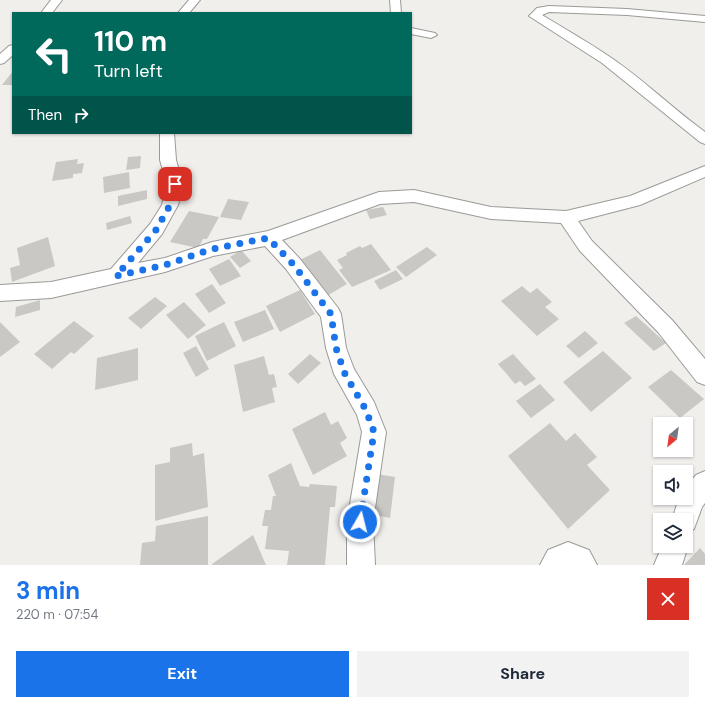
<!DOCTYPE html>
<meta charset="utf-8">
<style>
:root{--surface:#fff;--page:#f2f2f3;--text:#1f2937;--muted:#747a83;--accent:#1a73e8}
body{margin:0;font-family:"DM Sans",sans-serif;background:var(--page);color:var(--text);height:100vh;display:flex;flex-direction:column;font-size:15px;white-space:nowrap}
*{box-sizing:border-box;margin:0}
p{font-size:13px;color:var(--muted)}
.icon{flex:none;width:22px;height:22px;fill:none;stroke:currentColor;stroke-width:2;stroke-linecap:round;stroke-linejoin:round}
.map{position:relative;height:565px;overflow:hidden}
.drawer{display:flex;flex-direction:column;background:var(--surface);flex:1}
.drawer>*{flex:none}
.banner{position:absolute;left:12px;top:12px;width:400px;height:122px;border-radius:0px;box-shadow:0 1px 3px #0004;background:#00695c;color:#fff;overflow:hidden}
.needle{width:26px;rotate:209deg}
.fabs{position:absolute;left:653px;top:417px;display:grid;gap:8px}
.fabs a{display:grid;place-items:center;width:40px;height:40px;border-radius:0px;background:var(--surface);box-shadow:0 1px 3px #0004;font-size:20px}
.pin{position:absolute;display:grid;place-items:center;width:34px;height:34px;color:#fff;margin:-17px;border-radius:8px;box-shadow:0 2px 6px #0006}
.me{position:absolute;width:44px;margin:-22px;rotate:8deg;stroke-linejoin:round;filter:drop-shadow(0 0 3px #0008)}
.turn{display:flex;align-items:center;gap:14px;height:84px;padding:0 16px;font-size:18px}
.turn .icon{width:52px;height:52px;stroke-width:2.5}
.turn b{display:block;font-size:28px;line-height:34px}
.then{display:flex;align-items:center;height:38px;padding:0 16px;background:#0003;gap:8px;font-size:15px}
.round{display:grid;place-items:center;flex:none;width:42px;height:42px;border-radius:0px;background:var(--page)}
.overview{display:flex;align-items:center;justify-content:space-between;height:68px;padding:0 16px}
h1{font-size:24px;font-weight:700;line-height:30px;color:var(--accent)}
.action{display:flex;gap:8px;margin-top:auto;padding:8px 16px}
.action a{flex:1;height:46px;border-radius:0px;background:var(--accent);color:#fff;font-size:16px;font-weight:700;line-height:46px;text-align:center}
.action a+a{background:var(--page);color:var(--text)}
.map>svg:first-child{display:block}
.building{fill:#c9c8c5}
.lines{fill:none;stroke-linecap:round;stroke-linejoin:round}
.street-casing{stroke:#9a9a97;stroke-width:2}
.street{fill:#fff;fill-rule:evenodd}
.route{stroke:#1a73e8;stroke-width:7;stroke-dasharray:0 12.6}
</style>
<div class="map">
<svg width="705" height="565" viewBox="0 0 705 565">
<rect width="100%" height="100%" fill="#f0efec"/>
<path class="building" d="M 13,71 L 13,85 L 2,85 Z
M 141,156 L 140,168 L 126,170 L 128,157 Z
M 78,159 L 77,164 L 84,163 L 82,173 L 73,174 L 73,178 L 52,181 L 56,162 Z
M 129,172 L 130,188 L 104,193 L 103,177 Z
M 147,190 L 147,199 L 118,206 L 118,196 Z
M 228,199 L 249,202 L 241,220 L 220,217 Z
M 383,207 L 387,215 L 370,219 L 366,210 Z
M 189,211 L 219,217 L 207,239 L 203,239 L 198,248 L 170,242 Z
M 130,216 L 132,223 L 107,230 L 106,223 Z
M 48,237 L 55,266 L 12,282 L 10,268 L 20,265 L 17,248 Z
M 371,244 L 391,270 L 352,287 L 339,270 L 343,268 L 337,260 L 347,255 L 346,253 L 360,246 L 362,248 Z
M 427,247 L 437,255 L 406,277 L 396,267 Z
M 241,250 L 251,261 L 240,268 L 230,257 Z
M 320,250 L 347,284 L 325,297 L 298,261 Z
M 229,259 L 241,276 L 220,286 L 209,269 Z
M 396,270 L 403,279 L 380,290 L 374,281 Z
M 212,284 L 226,303 L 209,313 L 195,294 Z
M 522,286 L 530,293 L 537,288 L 552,302 L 545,307 L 559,319 L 537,336 L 501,301 Z
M 300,290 L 315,314 L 280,332 L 266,306 Z
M 155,297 L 167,306 L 141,329 L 128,318 Z
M 40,300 L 40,310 L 15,317 L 16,307 Z
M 184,302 L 206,325 L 188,339 L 166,315 Z
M 265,310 L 274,329 L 243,342 L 234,322 Z
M 636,316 L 666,343 L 654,351 L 624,323 Z
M 74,321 L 94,336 L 74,354 L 71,352 L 52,369 L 34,354 Z
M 0,322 L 20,342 L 0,357 Z
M 224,322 L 236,346 L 207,361 L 195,336 Z
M 585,331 L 598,343 L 579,358 L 566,346 Z
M 196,346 L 209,369 L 196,377 L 183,353 Z
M 138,348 L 138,380 L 95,390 L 97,358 Z
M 603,351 L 632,378 L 591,412 L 563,382 Z
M 310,354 L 321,363 L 298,384 L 288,374 Z
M 513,354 L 536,379 L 525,386 L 520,381 L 515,384 L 498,364 Z
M 264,356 L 269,375 L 274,374 L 277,387 L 272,388 L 275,402 L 243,412 L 234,365 Z
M 671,370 L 704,399 L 680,418 L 648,387 Z
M 540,384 L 555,400 L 531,418 L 516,401 Z
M 325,412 L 331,425 L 338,421 L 347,438 L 340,443 L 347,456 L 313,475 L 292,429 Z
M 550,423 L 566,441 L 575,433 L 597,457 L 587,465 L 610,490 L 568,529 L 508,456 Z
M 192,443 L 193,456 L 204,453 L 208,507 L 155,521 L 155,465 L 170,462 L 170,448 Z
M 291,463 L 300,486 L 309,487 L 310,484 L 337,486 L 335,507 L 330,507 L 325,565 L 287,565 L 289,551 L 265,549 L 268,526 L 262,526 L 265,510 L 271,510 L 273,496 L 276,496 L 268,475 Z
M 371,473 L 395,477 L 390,518 L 365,513 Z
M 208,516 L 208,565 L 140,565 L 142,543 L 155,541 L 156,526 Z
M 253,535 L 266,565 L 212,565 L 212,564 Z
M 700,548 L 705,554 L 705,565 L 684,565 Z"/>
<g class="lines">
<defs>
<path id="street" d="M 51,0 L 62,0 L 52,13 L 41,13 Z
M 189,0 L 200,0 L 189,13 L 178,13 Z
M 390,0 L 400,0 L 401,13 L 391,13 Z
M 549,6 L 627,9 L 705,16 L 705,22 L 627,15 L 549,12 L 542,15 C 565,29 588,42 610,57 C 644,80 672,108 705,132 L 705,144 L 700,142 L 602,63 L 529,16 L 537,8 Z
M 411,28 L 435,33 L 437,35 L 431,38 L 411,34 Z
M 13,45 L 13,55 L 4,63 L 0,64 L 0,54 L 9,46 Z
M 160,133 L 174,133 L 176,160 L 183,184 L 178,205 L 162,234 L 138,263 L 165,258 L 212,242 L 268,231 L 379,192 L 414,190 L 491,207 L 566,211 L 630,196 L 705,166 L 705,177 L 640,205 L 578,221 L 592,241 L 672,320 L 705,359 L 705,385 L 697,382 L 658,332 L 580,251 L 561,223 L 491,219 L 414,202 L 380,204 L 282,240 L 300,259 L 338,308 L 341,314 L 346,348 L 354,369 L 374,402 L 386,432 L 373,522 L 375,565 L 347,565 L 347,522 L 362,432 L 357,415 L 334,374 L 326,348 L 321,317 L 286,269 L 265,246 L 213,256 L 165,272 L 51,298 L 0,301 L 0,285 L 51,282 L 111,269 L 150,224 L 162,205 L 167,184 L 160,160 Z
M 705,471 L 705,503 L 702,507 L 694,529 L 686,533 L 686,520 L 672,520 L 679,498 L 686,498 L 686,487 L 696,475 Z
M 686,540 L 688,546 L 682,565 L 654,565 L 662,546 L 686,546 Z
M 568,542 L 589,550 L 597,565 L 540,565 L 548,550 Z"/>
</defs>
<use href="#street" class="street-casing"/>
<use href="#street" class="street"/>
</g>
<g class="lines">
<path class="route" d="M 175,184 L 170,205 L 156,230 L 116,276 L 165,265 L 212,249 L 268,238 L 293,264 L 331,314 L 336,348 L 345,374 L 366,410 L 374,432 L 360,522"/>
</g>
</svg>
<div class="fabs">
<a><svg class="needle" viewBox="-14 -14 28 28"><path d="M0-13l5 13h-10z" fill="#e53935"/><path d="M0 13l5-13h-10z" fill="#747a83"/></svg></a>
<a><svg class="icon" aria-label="sound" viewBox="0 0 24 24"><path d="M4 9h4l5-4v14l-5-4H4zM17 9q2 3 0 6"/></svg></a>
<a><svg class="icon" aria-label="layers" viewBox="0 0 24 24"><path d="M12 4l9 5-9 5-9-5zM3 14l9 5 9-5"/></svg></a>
</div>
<div class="pin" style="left:175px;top:184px;background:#d93025"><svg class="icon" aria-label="arrive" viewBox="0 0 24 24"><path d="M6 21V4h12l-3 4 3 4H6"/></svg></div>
<svg class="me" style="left:360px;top:522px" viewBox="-20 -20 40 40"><circle r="17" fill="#1a73e8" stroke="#fff" stroke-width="3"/><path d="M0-11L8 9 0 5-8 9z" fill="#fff"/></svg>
<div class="banner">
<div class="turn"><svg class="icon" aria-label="left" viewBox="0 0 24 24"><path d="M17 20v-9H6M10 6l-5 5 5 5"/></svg><div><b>110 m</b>Turn left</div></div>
<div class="then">Then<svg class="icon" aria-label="right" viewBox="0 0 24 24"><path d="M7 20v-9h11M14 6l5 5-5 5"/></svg></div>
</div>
</div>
<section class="drawer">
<div class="overview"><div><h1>3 min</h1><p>220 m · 07:54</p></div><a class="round" style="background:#d93025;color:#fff"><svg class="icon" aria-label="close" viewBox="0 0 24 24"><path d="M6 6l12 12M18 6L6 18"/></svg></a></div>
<div class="action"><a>Exit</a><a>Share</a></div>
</section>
